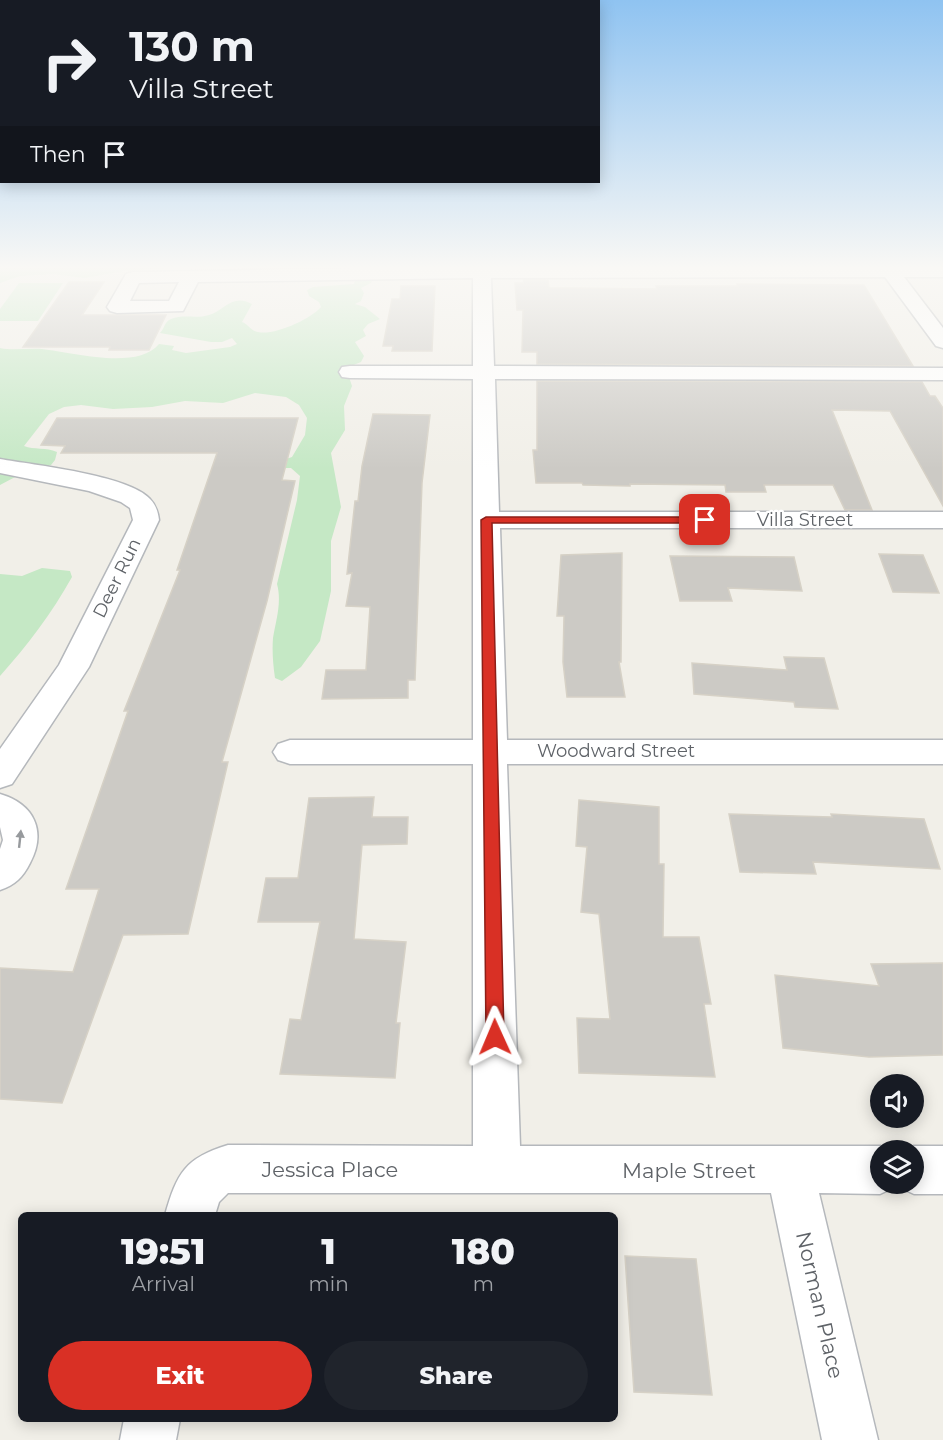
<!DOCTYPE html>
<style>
:root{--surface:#171b24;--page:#20242c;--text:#f1f3f6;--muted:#9ea1a6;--accent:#d93025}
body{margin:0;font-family:Montserrat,sans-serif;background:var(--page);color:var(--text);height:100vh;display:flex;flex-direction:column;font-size:22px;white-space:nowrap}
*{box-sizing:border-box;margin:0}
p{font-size:20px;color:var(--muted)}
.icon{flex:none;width:33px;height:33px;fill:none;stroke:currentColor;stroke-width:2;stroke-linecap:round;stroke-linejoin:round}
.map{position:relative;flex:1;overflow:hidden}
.sheet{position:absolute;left:18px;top:1212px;width:600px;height:210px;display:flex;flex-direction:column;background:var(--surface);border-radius:9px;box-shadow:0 3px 15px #0003}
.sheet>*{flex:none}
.top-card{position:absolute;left:0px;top:0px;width:600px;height:183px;box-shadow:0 3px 15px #0003;background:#171b24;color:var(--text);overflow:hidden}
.controls{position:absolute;left:870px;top:1074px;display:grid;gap:12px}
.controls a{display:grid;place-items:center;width:54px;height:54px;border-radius:50%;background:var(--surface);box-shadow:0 3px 15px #0003;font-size:30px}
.pin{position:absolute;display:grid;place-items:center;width:51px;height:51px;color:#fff;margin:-26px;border-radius:12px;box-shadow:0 3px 9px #0006}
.me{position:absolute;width:66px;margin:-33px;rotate:359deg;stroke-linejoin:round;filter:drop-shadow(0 0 4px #0008)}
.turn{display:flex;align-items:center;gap:21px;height:126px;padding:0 30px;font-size:27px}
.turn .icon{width:78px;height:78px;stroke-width:2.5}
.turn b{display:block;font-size:42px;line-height:51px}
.then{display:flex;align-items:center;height:57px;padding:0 30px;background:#0003;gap:12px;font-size:22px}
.eta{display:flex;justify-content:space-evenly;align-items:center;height:102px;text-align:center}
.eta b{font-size:36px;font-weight:800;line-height:42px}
.action{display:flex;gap:12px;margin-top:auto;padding:12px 30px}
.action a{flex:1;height:69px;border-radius:36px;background:var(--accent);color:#fff;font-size:24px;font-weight:800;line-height:69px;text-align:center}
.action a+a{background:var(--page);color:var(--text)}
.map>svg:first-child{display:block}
.green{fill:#c5e8c5}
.building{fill:#cccac5;stroke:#d6d1c6;stroke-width:1.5}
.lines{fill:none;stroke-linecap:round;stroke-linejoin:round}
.minor-casing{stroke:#b5b8bc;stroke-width:3}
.minor{fill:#fff;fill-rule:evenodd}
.oneway{fill:#979a9d}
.route{fill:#d93025;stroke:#8d1f18;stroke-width:1.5}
.labels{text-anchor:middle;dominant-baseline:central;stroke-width:4.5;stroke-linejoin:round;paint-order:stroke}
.street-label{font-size:18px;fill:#5f6368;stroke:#fff}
.near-street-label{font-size:21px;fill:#5f6368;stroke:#fff}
</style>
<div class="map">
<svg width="943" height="1440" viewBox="0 0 943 1440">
<rect width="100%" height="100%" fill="#f1efe8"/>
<path class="green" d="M 0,268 L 167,268 L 124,271 L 84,278 L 53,274 L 20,276 L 0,283 Z
M 374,277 L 371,283 L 361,288 L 364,293 L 361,301 L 355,304 L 365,307 L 380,319 L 368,324 L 363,330 L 366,336 L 355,342 L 364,356 L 361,362 L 346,368 L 352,386 L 344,406 L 345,430 L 331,453 L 341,507 L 331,541 L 331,591 L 320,641 L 301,667 L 282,681 L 275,678 C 273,664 272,651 273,638 C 276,620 282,602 277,584 L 297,500 L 300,476 L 291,468 L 282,468 L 283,460 L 292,457 L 305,435 L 307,418 L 299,405 L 286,397 L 255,393 L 223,403 L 185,401 L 152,407 L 113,409 L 81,405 L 64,407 L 49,414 L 24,446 C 34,450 46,447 57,452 L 55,460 L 51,465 L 17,476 L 0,485 L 0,348 C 13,351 28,348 42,349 C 71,352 137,371 159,344 L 174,346 L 172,350 L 186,353 L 230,347 L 237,344 L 232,338 L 222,342 L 211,342 L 160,333 C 165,328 164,322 171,319 C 183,314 197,319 209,315 C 224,311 232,293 252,304 L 242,322 C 248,324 251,331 258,332 C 274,336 311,319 321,307 L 319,302 L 309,296 L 307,290 L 313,287 L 354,284 L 355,280 Z
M 19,283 L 63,283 L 38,321 L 0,321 L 0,309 Z
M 42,568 L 70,571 L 72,577 C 52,613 27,646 0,676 L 0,574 L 22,576 Z"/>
<path class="building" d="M 524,280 L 548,280 L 549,288 L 573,288 L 657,289 L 656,286 L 738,286 L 737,284 L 864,285 L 913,366 L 537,364 L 537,352 L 522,352 L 523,310 L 517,310 L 515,283 L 523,283 Z
M 69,282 L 104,282 L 82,315 L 166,315 L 149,350 L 109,350 L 110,347 L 23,347 Z
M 401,286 L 435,286 L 432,351 L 392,351 L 393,346 L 383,346 L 392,299 L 400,299 Z
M 537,381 L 922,382 L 930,396 L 935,396 L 943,408 L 943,506 L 890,411 L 832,410 L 872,510 L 845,510 L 833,485 L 764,485 L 766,492 L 726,492 L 725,485 L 630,484 L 630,486 L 583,485 L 582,483 L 536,483 L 533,450 L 537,450 Z
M 373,414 L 430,415 L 422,483 L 415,680 L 408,680 L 408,698 L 322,699 L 326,670 L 366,670 L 370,607 L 346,606 L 352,573 L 347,574 L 355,501 L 358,501 L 362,466 Z
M 57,418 L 298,418 L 282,480 L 295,481 L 267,601 L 222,762 L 228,762 L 188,934 L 123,935 L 62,1103 L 0,1099 L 0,968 L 73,972 L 99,889 L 66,889 L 128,711 L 124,711 L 180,570 L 177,570 L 217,453 L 61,453 L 65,446 L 41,445 Z
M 622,553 L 621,662 L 619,662 L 625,697 L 567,697 L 563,662 L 564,616 L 557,616 L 561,555 Z
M 879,554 L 923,555 L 939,593 L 893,592 Z
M 670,556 L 794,557 L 802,591 L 728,588 L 732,601 L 680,601 Z
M 784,657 L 824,658 L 838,709 L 795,707 L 794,702 L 694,694 L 692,663 L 787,670 Z
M 374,797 L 372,817 L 408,817 L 407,844 L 362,845 L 354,939 L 406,942 L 396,1023 L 400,1023 L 395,1078 L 280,1074 L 290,1019 L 301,1020 L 320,922 L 258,922 L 266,878 L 298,878 L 309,798 Z
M 579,800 L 659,807 L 659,864 L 664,864 L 663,937 L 699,937 L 711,1004 L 704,1004 L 715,1077 L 579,1073 L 577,1018 L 610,1019 L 599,914 L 581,912 L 587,847 L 576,846 Z
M 729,814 L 832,817 L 831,814 L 924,819 L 940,869 L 813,862 L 816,874 L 740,872 Z
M 943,963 L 943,1055 L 869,1057 L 783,1048 L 775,975 L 879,986 L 871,964 Z
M 625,1256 L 696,1259 L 712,1395 L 634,1392 Z"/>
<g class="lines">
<defs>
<path id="minor" d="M 367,268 L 943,268 L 943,277 L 904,277 L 943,328 L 943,348 L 936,346 L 885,277 L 491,278 L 494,366 L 943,368 L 943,380 L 495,379 L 499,512 L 943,512 L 943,528 L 500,528 L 507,740 L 943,740 L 943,764 L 507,764 L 520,1146 L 880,1146 L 890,1150 L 880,1150 L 880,1184 L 914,1184 L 914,1150 L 904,1150 L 914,1146 L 943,1146 L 943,1194 L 914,1194 L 897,1186 L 880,1194 L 819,1193 L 878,1440 L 822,1440 L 771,1193 L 228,1193 L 219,1202 L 215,1215 L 165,1215 C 177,1173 185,1158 228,1145 L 473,1146 L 473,764 L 290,764 L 278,760 L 273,752 L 278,744 L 290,740 L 473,740 L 473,379 L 350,378 L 342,377 L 339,372 L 342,367 L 350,366 L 473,366 L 473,278 L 198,282 L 183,311 L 117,313 L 110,311 L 107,307 L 126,274 L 133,272 ZM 179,282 L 169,301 L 130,301 L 139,283 Z
M 0,459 C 33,465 129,475 150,499 C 156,505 158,512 159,520 L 89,667 L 12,784 L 0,788 L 0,749 L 59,665 L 133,520 L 130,508 L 121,502 L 89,491 L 0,473 Z
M 0,794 C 34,804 47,831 30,863 C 23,877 15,885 0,890 L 0,849 L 3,840 L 0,827 Z
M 124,1419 L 180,1419 L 176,1440 L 120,1440 Z"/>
</defs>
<use href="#minor" class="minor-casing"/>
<use href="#minor" class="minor"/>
</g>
<defs><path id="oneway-solid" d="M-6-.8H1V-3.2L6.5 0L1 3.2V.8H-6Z" transform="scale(1.5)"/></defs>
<use class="oneway" href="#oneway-solid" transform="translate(20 839) rotate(-84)"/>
<linearGradient id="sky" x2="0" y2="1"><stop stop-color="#8fc3f1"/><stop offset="0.57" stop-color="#f9f8f5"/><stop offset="1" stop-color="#f9f8f5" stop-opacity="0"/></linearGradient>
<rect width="943" height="469" fill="url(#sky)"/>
<path class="route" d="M 486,517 L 705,517 L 710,520 L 705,523 L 492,523 L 504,1037 L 501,1042 L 495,1045 L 489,1042 L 486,1037 L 481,520 Z"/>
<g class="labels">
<g class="street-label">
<text x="805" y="520">Villa Street</text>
<text transform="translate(117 578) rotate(-64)">Deer Run</text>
<text x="616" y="751">Woodward Street</text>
</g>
<g class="near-street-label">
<text x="330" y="1169">Jessica Place</text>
<text x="689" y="1170">Maple Street</text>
<text transform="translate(820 1305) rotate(77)">Norman Place</text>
</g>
</g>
</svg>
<div class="controls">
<a><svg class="icon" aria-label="sound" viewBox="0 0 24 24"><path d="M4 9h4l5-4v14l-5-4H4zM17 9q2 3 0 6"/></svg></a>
<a><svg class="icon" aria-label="layers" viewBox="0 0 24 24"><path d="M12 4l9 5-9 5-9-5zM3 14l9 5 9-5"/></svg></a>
</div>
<div class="pin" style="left:705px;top:520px;background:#d93025"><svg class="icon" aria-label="arrive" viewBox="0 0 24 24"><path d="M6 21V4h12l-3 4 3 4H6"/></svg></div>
<svg class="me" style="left:495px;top:1037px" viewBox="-20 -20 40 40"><path d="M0-17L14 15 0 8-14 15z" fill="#d93025" stroke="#fff" stroke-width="4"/></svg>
<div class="top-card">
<div class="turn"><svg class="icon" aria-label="right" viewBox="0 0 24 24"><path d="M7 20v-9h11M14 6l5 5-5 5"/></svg><div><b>130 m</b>Villa Street</div></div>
<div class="then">Then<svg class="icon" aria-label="arrive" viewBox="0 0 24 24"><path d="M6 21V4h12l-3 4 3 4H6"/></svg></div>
</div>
<section class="sheet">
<div class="eta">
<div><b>19:51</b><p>Arrival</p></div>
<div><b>1</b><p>min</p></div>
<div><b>180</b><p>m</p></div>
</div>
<div class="action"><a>Exit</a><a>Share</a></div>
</section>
</div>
